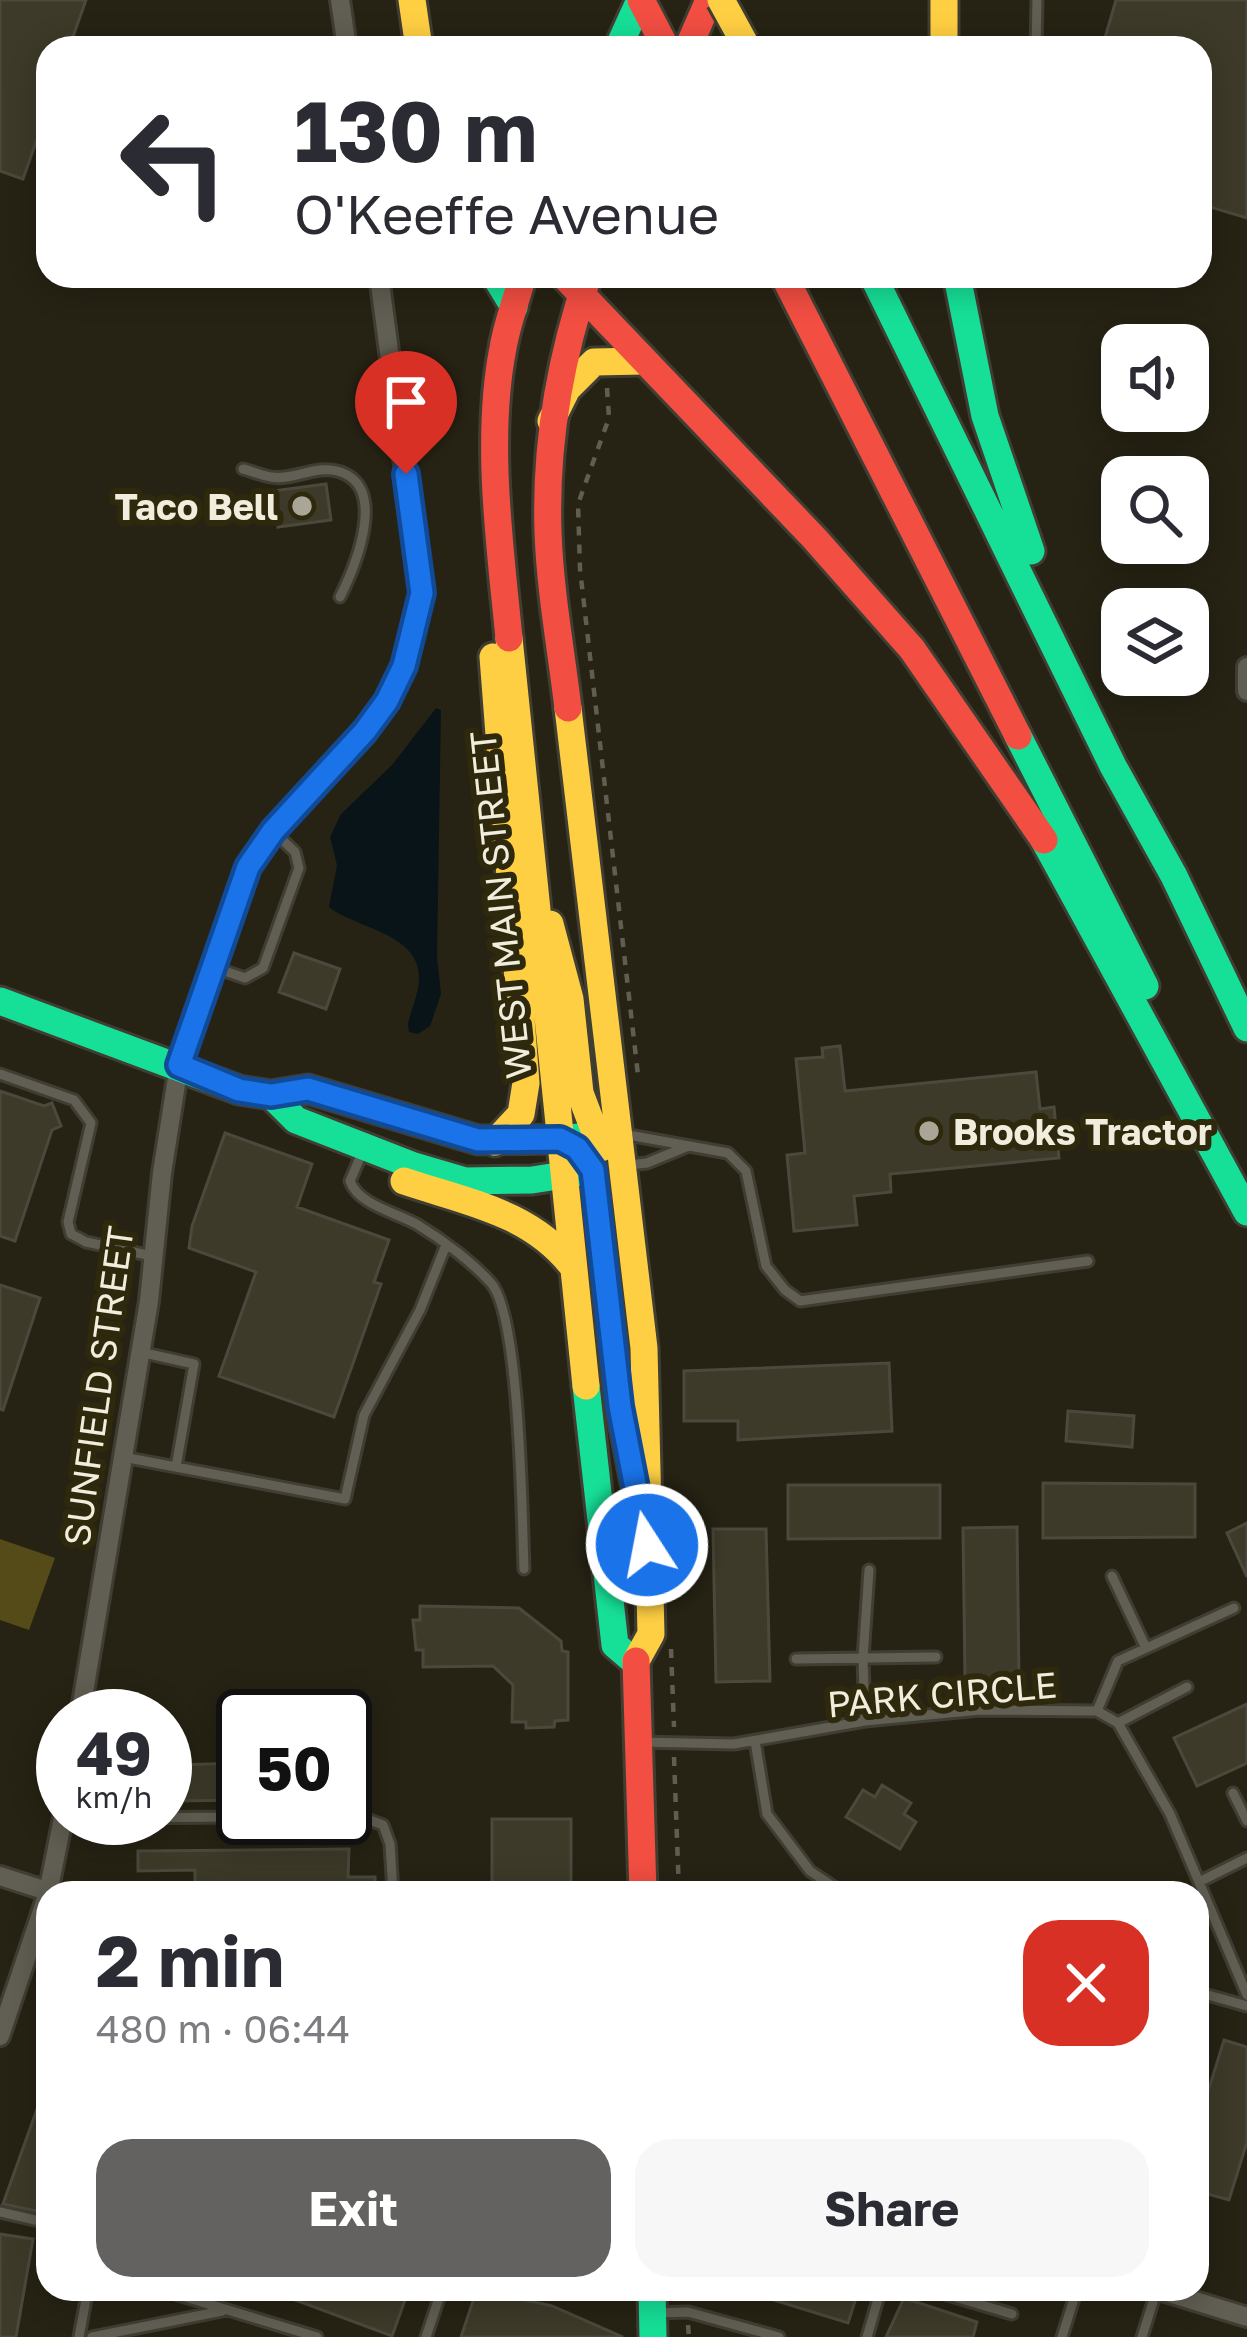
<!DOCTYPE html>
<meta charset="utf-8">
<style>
:root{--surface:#fff;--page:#f7f7f7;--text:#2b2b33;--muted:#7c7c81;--accent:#646260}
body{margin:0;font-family:"Golos Text",sans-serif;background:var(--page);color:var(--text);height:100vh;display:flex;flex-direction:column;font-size:45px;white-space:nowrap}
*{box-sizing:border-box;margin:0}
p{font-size:39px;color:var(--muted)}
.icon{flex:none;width:66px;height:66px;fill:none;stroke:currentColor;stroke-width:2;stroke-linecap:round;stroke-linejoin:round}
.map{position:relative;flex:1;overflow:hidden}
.side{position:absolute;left:36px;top:1881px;width:1173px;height:420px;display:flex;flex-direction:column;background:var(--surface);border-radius:36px;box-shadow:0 6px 30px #0003}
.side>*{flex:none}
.guide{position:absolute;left:36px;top:36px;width:1176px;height:252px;border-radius:36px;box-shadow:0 6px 30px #0003;background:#fff;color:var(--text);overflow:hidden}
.buttons{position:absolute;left:1101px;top:324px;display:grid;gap:24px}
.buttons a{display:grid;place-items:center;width:108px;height:108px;border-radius:24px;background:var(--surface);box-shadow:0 6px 30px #0003;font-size:60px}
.speed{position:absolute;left:36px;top:1689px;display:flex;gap:24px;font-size:60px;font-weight:700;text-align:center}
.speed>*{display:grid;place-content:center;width:156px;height:156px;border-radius:50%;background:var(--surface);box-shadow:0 6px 30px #0003;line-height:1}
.speed small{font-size:30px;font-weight:400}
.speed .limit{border:6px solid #111;border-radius:18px;background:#fff;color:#111}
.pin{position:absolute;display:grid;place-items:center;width:102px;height:102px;color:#fff;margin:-123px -51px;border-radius:50% 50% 50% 0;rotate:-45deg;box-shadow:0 0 12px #0007}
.pin .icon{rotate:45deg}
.me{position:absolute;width:132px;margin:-66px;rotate:349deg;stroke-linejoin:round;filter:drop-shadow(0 0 9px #0008)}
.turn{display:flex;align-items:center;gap:42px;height:252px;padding:0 60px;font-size:54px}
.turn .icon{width:156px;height:156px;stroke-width:2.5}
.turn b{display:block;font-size:84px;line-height:102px}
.round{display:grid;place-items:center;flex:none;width:126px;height:126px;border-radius:36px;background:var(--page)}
.headline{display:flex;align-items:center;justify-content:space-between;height:204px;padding:0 60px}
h1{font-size:72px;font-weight:700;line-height:90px}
.cta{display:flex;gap:24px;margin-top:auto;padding:24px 60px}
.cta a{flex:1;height:138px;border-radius:36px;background:var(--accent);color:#fff;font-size:48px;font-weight:700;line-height:138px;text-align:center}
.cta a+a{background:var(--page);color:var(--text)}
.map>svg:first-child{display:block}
.green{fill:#554b19}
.water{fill:#091419}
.building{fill:#3d3a29;stroke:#4b493c;stroke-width:3}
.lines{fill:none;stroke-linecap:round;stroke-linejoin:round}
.lane-casing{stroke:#403e32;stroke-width:15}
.street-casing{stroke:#403e32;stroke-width:24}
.fast-casing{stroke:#403e32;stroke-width:33}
.slow-casing{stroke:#403e32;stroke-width:33}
.jam-casing{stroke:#403e32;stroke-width:33}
.path{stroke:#605e52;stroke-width:4.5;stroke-dasharray:9 9;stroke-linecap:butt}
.lane{stroke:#615e53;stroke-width:9}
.street{stroke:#615e53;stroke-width:18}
.fast{stroke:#16e098;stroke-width:27}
.slow{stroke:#ffcf43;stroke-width:27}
.jam{stroke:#f24e42;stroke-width:27}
.slow-bridge-casing{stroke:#403e32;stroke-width:33;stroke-linecap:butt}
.slow-bridge{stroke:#ffcf43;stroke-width:27}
.route-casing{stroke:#114b97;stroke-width:30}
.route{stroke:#1a73e8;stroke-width:21}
.poi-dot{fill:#a9a697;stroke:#2e280c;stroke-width:4.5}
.labels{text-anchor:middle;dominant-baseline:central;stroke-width:12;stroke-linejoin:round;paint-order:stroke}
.poi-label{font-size:36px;font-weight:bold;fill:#f0eddd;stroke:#2e280c;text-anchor:end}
.street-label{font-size:36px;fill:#f0eddd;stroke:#2e280c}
</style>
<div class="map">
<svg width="1247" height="2337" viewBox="0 0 1247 2337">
<rect width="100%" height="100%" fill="#262314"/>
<path class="green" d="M 0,1539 L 55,1558 L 29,1630 L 0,1620 Z"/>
<path class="water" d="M 436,708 L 441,710 L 437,957 L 441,994 L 430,1026 L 418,1034 L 409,1032 L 408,1024 C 411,1010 420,990 419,976 C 418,933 355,928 329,907 L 337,865 L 330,837 L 341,814 L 392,765 Z"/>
<path class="building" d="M 0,0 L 86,0 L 69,48 L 48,48 L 48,108 L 23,179 L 0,171 Z
M 1116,0 L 1247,0 L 1247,218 L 1200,204 L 1200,48 L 1102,48 Z
M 326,484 L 331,520 L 278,527 L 273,491 Z
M 294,953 L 340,969 L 326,1009 L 279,992 Z
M 840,1046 L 845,1091 L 1036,1072 L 1040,1109 L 1054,1107 L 1059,1158 L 890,1174 L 891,1192 L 854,1196 L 857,1225 L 794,1231 L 787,1155 L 805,1153 L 796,1059 L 823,1057 L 822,1048 Z
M 0,1091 L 44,1106 L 52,1103 L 61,1126 L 52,1130 L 15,1241 L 0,1236 Z
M 225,1133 L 312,1164 L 297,1207 L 389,1240 L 374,1282 L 381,1284 L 334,1417 L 219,1376 L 256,1272 L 189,1248 L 192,1226 Z
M 0,1285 L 40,1298 L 3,1410 L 0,1409 Z
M 889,1363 L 892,1431 L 738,1440 L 738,1421 L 684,1421 L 684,1371 Z
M 1068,1411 L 1134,1416 L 1132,1447 L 1066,1441 Z
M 1043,1483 L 1195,1484 L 1195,1537 L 1043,1538 Z
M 788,1485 L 940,1485 L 940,1538 L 788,1539 Z
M 1247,1523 L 1247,1577 L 1227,1533 Z
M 1017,1527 L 1019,1679 L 965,1679 L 963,1528 Z
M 713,1529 L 766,1529 L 770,1681 L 716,1682 Z
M 420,1606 L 519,1608 L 561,1641 L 562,1651 L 568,1652 L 568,1720 L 555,1721 L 554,1727 L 526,1728 L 526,1722 L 512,1722 L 513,1685 L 493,1666 L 423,1667 L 423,1650 L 416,1650 L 413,1620 L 420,1620 Z
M 1247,1704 L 1247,1763 L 1197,1786 L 1174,1738 Z
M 243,1763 L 243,1800 L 173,1801 L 173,1765 Z
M 882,1785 L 911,1803 L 904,1814 L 916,1822 L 900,1849 L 846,1817 L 863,1790 L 875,1797 Z
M 492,1819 L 571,1819 L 571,1890 L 492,1890 Z
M 349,1849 L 348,1877 L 375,1877 L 375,1893 L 195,1891 L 195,1870 L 138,1871 L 138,1851 Z
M 1224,2040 L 1247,2047 L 1247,2142 L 1229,2200 L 1197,2191 L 1197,2127 Z
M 46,2084 L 48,2177 L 36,2211 L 3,2204 Z
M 0,2234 L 33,2239 L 16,2337 L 0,2337 Z
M 266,2289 L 409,2289 L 392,2336 Z
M 477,2289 L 552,2306 L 623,2337 L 461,2337 Z
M 752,2289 L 859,2289 L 848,2323 L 751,2293 Z
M 904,2298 L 977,2322 L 973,2337 L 886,2337 Z"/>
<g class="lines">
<defs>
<path id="lane" d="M 1036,48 L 1037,0
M 243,469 C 252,471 262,476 271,477 C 292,481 316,465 337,471 C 390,484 355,567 340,597
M 213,967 L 245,978 L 263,968 L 299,868 L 295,852 L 273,831
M 0,1074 L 74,1100 L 91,1123 L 68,1222 L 71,1234 L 86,1242 L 152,1256
M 623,1134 L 728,1153 L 746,1171 L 766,1266 L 785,1290 L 800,1301 L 1088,1261
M 362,1153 L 350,1181 C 358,1205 398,1213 418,1225 C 443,1240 472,1262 491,1283 C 520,1316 522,1516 524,1569
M 628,1165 L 647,1163 L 686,1147
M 140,1352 L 194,1364 L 176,1467
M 123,1457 L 345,1499 L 364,1415 L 420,1310 L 446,1245
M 1112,1576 L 1146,1648
M 796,1659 L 936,1657
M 1097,1711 L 1118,1661 L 1234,1608
M 865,1721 L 863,1658 L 869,1570
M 1118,1723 L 1187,1687
M 755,1741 L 767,1814 L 810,1871 L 843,1893
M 639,1742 L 734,1744 L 865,1721 L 980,1710 L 1097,1711 L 1118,1723 L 1170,1814 L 1247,1995
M 1233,1793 L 1247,1821
M 345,1817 L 359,1816 L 383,1825 L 390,1844 L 393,1893
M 96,1818 L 243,1817
M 1199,1882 L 1247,1858
M 1197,1992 L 1247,2006
M 0,2212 L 48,2223
M 159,2289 L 317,2337
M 928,2289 L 1012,2314
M 656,2313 L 688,2312 L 779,2337
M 79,2337 L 88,2289
M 92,2337 L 222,2311
M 426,2337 L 442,2289
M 867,2337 L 881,2289
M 1062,2337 L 1077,2289
M 1142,2337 L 1157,2289"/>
<path id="street" d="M 340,0 L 347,48
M 1247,667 L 1247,691
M 80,1716 L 149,1301 L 162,1173 L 179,1065 L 248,867 L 273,831 L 365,732 L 387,701 L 404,666 L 421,593 L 379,276
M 0,1876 L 53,1893
M 48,1893 L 63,1818
M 0,2036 L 48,1893
M 1156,2289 L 1247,2317"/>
<path id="fast" d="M 618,48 L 640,0
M 495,276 L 514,307
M 873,276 L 1113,766 L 1174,876 L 1247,1028
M 957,276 L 985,416 L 1031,551
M 1018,736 L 1145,986
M 1044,840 L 1247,1212
M 0,1001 L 239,1090 L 271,1095 L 308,1089 L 478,1140 L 560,1139 L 618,1133
M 271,1095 L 296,1120 L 414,1166 L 465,1181 L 532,1180 L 583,1172
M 586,1386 L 615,1645 L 635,1662
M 652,2289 L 653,2337"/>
<path id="slow" d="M 412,0 L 419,48
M 944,0 L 944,48
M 551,421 L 567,389 L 594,362 L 643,361
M 509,638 L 586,1386
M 493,657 L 526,1083 L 521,1114 L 495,1142
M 568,708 L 644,1348 L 651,1634 L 636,1661
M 550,924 L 570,999 L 580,1093 L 601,1148
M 560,1139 L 577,1147 L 593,1170 L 620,1406 L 636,1488
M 404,1181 C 466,1202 531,1212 573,1267"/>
<path id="jam" d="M 641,0 L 666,48
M 688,48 L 709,0
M 564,276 L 815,539 L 912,649 L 1044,840
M 784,276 L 1018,736
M 509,638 C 500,546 485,439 503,348 C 507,324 516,300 523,276
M 568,708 C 561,650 550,590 548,532 C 545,444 560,359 588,276
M 636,1661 L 643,1893"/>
</defs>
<use href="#lane" class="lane-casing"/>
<use href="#street" class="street-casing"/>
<use href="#fast" class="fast-casing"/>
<use href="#slow" class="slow-casing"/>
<use href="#jam" class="jam-casing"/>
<path class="path" d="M 607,388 L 609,418 L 578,504 L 580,569 L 638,1075
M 671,1649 L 674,1727
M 674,1757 L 679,1893
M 688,2325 L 689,2337"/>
<use href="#lane" class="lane"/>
<use href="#street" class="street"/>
<use href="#fast" class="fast"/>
<use href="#slow" class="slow"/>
<use href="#jam" class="jam"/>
<defs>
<path id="slow-bridge" d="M 721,0 L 744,42"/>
</defs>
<use href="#slow-bridge" class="slow-bridge-casing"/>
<use href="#slow-bridge" class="slow-bridge"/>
</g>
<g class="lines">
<defs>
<path id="route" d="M 406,474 L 422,593 L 404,666 L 387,701 L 365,731 L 273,831 L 248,867 L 179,1065 L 239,1090 L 271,1095 L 308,1089 L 478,1140 L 560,1139 L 577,1148 L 593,1170 L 620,1406 L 647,1545"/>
</defs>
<use href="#route" class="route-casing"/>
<use href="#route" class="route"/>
</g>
<g class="poi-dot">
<circle cx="302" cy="506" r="12"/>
<circle cx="929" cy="1131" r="12"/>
</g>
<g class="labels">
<g class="poi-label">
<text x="278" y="506">Taco Bell</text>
<text x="953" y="1131" text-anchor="start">Brooks Tractor</text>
</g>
<g class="street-label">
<text transform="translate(500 905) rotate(-96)">WEST MAIN STREET</text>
<text transform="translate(98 1386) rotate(-82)">SUNFIELD STREET</text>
<text transform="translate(942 1694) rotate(-5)">PARK CIRCLE</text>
</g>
</g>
</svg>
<div class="buttons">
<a><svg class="icon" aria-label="sound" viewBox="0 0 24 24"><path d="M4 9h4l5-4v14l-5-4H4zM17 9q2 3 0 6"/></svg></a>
<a><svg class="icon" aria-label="search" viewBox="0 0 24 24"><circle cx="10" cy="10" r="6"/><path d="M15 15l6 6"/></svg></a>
<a><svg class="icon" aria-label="layers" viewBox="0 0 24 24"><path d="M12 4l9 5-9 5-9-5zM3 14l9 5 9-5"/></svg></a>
</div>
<div class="speed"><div>49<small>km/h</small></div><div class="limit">50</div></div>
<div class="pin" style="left:406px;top:474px;background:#d93025"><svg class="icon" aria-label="arrive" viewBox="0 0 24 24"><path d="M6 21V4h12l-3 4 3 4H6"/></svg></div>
<svg class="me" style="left:647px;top:1545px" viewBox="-20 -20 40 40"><circle r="17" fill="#1a73e8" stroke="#fff" stroke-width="3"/><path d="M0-11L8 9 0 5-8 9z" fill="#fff"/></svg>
<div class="guide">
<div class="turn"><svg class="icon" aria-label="left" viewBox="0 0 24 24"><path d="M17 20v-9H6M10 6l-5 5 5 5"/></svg><div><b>130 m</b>O'Keeffe Avenue</div></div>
</div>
<section class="side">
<div class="headline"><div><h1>2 min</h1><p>480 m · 06:44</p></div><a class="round" style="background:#d93025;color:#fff"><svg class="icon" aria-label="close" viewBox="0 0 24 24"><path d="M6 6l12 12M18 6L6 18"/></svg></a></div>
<div class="cta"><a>Exit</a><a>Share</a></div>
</section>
</div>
